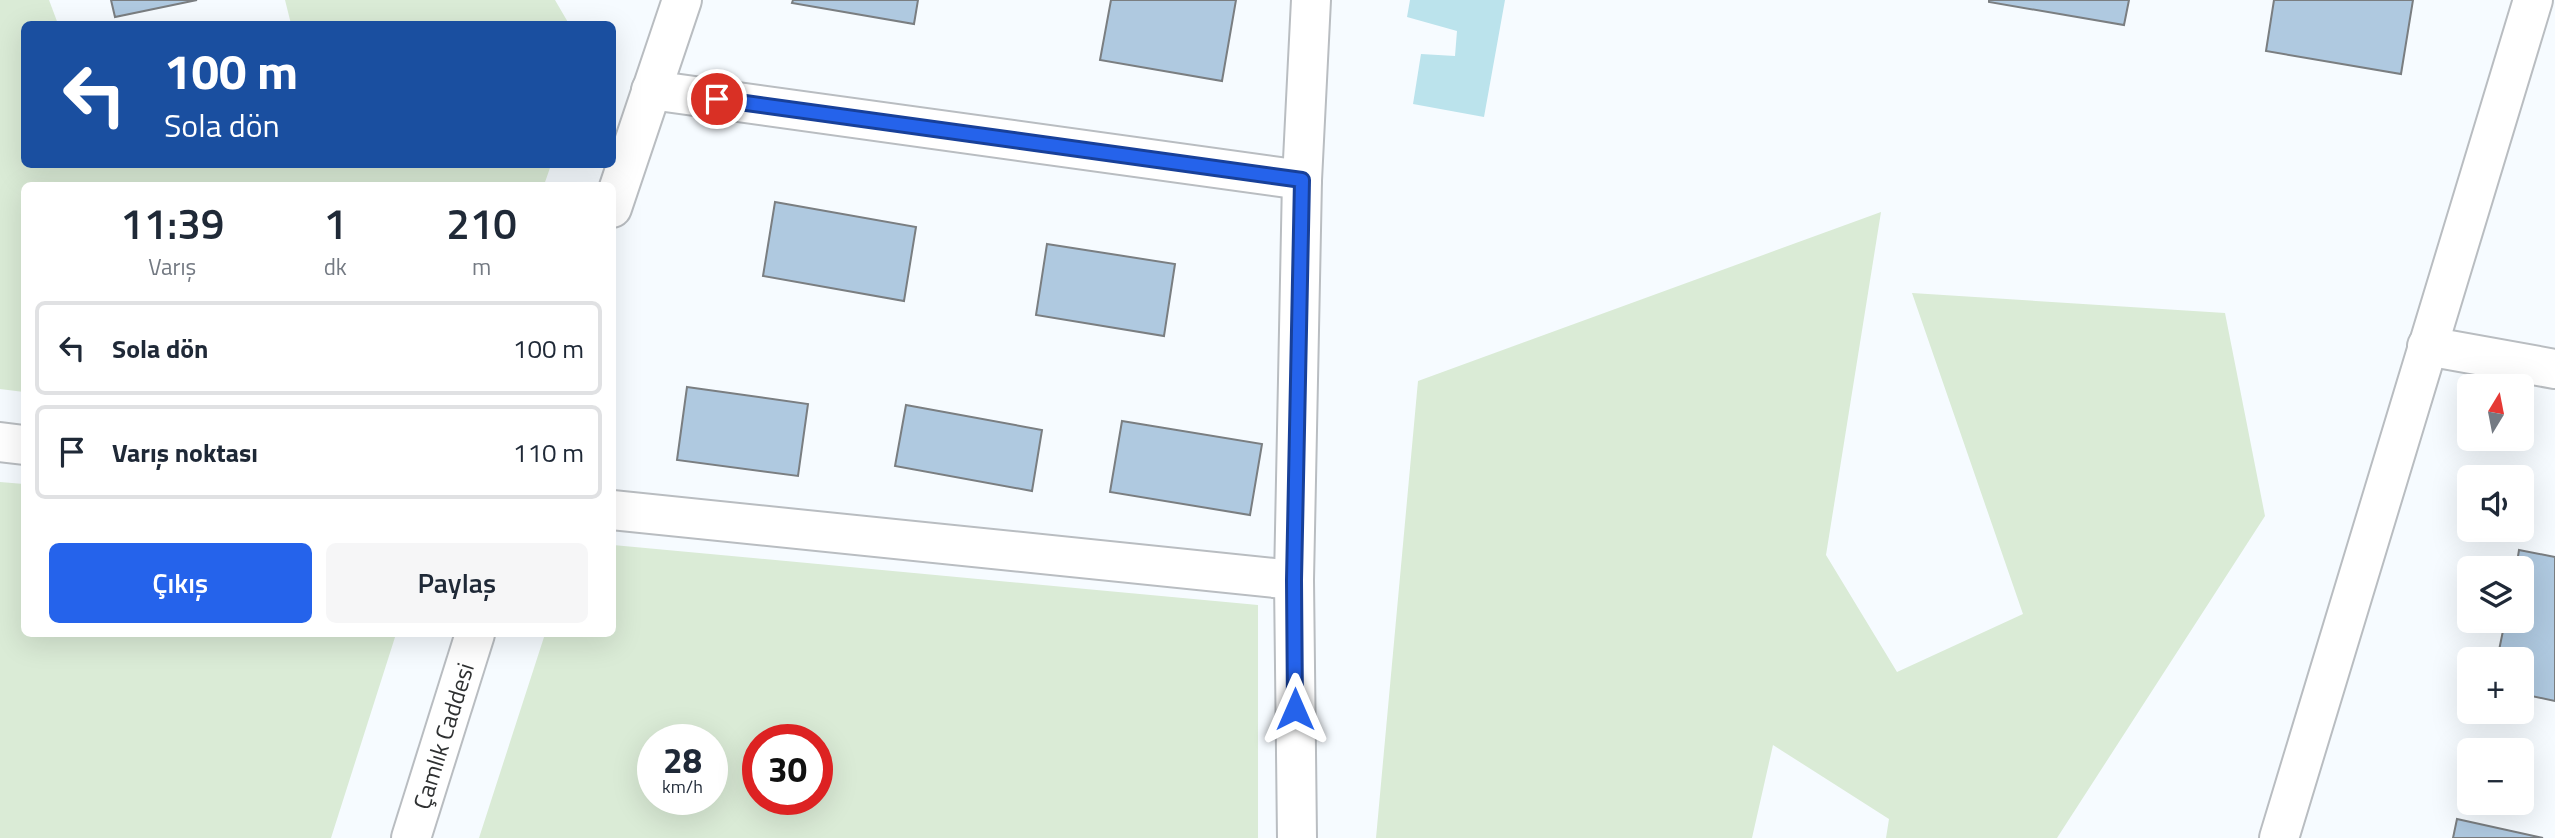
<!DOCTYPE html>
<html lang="tr">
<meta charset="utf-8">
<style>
:root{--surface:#fff;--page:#f6f6f7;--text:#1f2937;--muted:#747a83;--line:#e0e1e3;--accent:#2563eb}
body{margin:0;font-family:"Titillium Web",sans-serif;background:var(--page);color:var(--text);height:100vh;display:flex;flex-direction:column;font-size:26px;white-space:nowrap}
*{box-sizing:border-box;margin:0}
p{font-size:23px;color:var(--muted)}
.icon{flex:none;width:38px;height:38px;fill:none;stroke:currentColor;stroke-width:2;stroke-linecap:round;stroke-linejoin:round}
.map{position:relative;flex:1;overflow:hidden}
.panel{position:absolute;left:21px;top:182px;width:595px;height:455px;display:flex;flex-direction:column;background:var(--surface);border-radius:10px;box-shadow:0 7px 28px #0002}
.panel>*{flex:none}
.guide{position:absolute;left:21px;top:21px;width:595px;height:147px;border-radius:10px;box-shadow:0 7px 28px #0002;background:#1a4fa0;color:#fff;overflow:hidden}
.needle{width:46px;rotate:10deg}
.buttons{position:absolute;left:2457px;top:374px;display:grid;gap:14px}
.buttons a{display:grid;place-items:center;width:77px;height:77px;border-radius:10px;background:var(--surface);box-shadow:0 7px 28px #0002;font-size:35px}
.speed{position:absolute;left:637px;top:724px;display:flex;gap:14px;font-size:35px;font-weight:700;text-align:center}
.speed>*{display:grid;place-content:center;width:91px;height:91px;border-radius:50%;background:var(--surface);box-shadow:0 7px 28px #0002;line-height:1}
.speed small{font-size:18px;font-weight:400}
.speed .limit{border:10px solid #d22;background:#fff;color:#111}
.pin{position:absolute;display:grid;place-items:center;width:60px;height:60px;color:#fff;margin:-30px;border:4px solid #fff;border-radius:50%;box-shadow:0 2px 7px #0007}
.me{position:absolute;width:77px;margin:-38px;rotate:0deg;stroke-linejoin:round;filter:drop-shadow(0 0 5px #0008)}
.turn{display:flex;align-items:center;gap:24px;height:147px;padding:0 28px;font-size:32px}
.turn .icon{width:91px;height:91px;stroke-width:2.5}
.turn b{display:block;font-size:49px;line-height:60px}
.eta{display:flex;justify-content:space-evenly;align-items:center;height:119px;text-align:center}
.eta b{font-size:42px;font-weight:600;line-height:49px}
.primary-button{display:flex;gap:14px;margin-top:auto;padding:14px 28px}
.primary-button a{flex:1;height:80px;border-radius:10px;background:var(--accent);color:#fff;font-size:28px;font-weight:600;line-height:80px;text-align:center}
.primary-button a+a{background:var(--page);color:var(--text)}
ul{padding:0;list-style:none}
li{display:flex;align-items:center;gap:21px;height:94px;margin:0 14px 10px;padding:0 14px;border:4px solid var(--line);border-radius:10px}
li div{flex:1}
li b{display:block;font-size:26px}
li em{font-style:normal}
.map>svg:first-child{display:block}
.green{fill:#daebd6;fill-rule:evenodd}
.water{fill:#bbe3ec}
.building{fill:#afc9e0;stroke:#7a7e81;stroke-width:2}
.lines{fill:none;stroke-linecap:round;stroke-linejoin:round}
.minor-casing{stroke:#b9bdc1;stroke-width:42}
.minor{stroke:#fff;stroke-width:38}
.route-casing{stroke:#184099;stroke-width:18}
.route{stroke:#2563eb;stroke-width:12}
.labels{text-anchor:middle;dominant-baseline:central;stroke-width:6;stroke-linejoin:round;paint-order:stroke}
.street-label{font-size:24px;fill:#2f3132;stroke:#f6fbff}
</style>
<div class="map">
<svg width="2555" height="838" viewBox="0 0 2555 838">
<rect width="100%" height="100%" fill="#f6fbff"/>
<path class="green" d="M 0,0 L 49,0 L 58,24 L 24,24 L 24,164 L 551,165 L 544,185 L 24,186 L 24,392 L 0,389 Z
M 285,0 L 555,0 L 569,24 L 291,24 Z
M 1881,212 L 1826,555 L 1897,672 L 2023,614 L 1912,293 L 2225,313 L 2265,516 L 2057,838 L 1886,838 L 1889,819 L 1773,745 L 1752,838 L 1376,838 L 1418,381 Z
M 0,482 L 24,484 L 24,634 L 396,634 L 331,838 L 0,838 Z
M 613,545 L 1258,605 L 1258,838 L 479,838 L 545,634 L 612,634 ZM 712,740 L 712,800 L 653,800 L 653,740 ZM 758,740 L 817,740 L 817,800 L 758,800 Z"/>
<path class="water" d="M 1410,0 L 1505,0 L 1484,117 L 1413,104 L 1421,54 L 1455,56 L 1457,31 L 1407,17 Z"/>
<path class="building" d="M 111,0 L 197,0 L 115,17 Z
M 793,0 L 918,0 L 914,24 L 792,3 Z
M 1111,0 L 1236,0 L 1222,81 L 1100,60 Z
M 1989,0 L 2129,0 L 2124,25 L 1989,2 Z
M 2274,0 L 2413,0 L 2401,74 L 2266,51 Z
M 775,202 L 916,227 L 904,301 L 763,276 Z
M 1047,244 L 1175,264 L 1164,336 L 1036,315 Z
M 687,387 L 808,404 L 798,476 L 677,460 Z
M 906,405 L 1042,430 L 1032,491 L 895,466 Z
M 1122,421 L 1262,444 L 1250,515 L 1110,492 Z
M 2519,550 L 2555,557 L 2555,701 L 2522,694 L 2522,660 L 2497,660 L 2505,621 L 2522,621 L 2522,569 L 2516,569 Z
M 2457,819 L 2543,838 L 2453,838 Z"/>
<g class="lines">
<defs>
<g id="minor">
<path d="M 651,90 L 1302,180"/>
<path d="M 612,208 L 682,0"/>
<path d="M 2427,346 L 2555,369"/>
<path d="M 0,442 L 24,445"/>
<path d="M 612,510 L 1294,580"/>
<path id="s1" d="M 411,838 L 475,634"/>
<path d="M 1297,838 L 1294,580 L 1302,180 L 1311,0"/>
<path d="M 2279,838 L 2533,0"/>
</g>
</defs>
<use href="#minor" class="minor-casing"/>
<use href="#minor" class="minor"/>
</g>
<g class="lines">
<defs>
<path id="route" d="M 717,99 L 1302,180 L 1294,580 L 1295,709"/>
</defs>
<use href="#route" class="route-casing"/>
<use href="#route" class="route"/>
</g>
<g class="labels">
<g class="street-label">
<text stroke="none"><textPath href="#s1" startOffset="107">Çamlık Caddesi</textPath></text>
</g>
</g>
</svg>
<div class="buttons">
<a><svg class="needle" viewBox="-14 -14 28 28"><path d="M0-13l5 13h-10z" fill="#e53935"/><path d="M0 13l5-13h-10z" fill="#747a83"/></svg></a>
<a><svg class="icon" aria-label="sound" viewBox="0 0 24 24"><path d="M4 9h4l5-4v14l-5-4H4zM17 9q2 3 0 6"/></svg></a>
<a><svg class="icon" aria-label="layers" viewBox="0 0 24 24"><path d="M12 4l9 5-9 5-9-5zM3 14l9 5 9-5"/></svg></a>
<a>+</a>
<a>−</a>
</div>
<div class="speed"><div>28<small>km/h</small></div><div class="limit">30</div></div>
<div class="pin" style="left:717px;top:99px;background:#d93025"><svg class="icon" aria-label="arrive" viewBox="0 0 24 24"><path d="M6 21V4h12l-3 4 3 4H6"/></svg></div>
<svg class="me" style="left:1295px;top:709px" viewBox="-20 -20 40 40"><path d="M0-17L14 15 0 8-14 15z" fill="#2563eb" stroke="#fff" stroke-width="4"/></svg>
<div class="guide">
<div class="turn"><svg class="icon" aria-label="left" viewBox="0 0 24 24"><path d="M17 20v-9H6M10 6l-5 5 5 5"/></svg><div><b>100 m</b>Sola dön</div></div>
</div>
<section class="panel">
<div class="eta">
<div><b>11:39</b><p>Varış</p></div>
<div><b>1</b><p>dk</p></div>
<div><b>210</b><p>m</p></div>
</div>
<ul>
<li><svg class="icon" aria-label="left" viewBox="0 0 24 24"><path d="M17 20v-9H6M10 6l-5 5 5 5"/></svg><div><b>Sola dön</b></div><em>100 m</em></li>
<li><svg class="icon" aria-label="arrive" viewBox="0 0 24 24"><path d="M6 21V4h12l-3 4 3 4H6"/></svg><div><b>Varış noktası</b></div><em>110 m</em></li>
</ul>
<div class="primary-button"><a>Çıkış</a><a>Paylaş</a></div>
</section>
</div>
